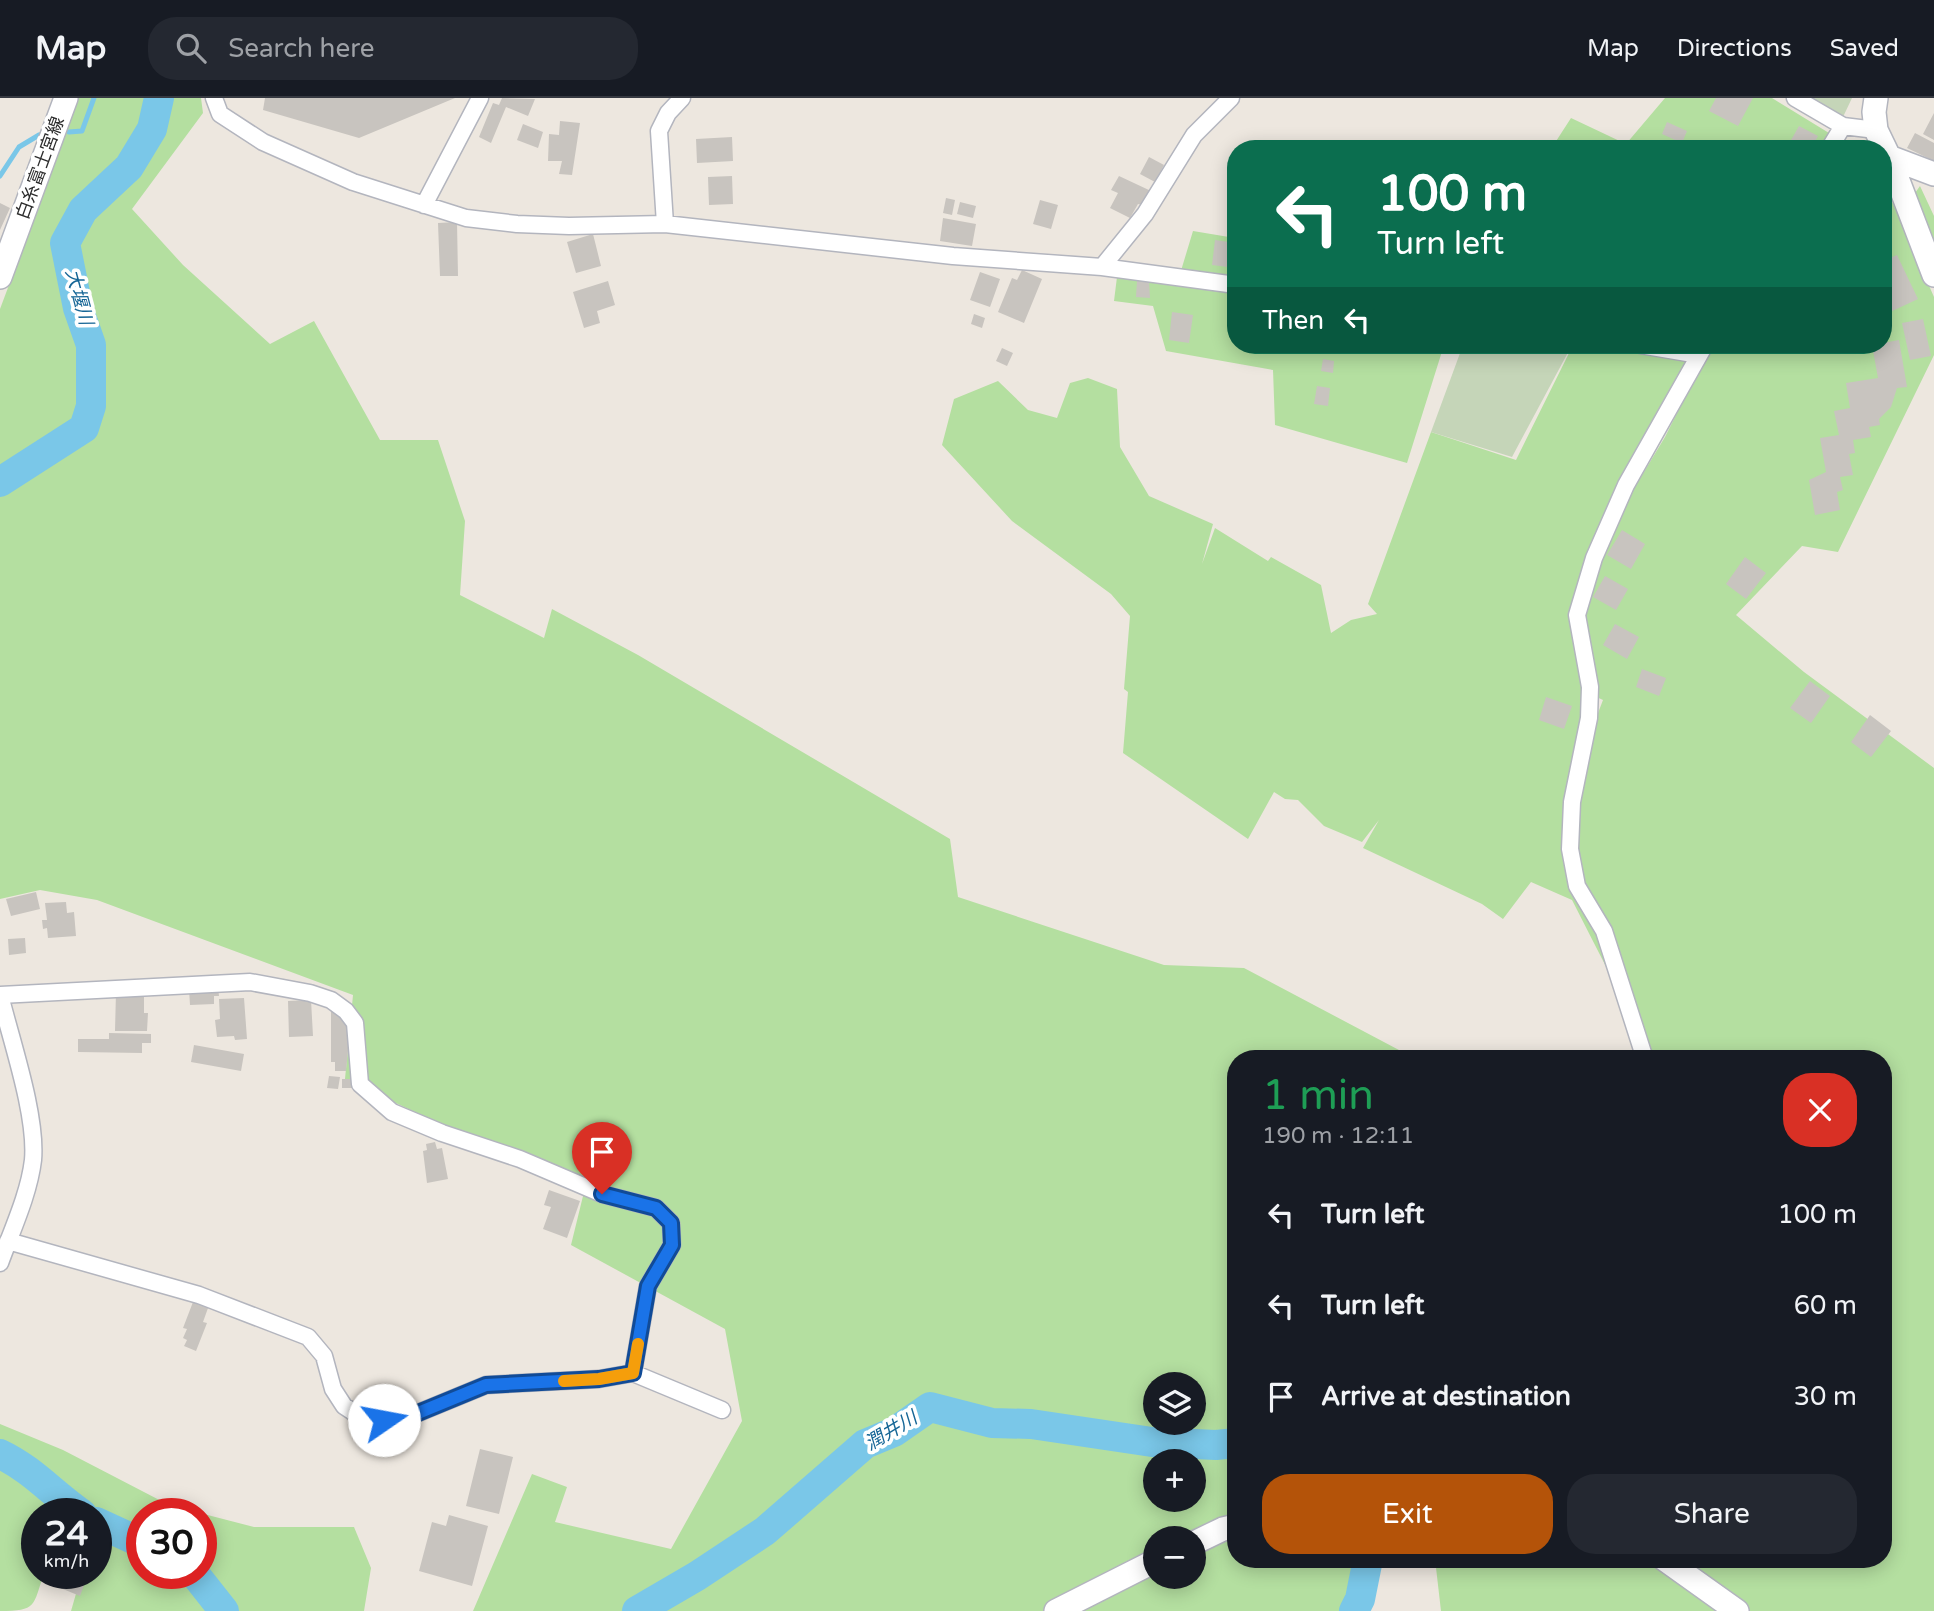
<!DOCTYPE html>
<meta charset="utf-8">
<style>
:root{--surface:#171b24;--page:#242831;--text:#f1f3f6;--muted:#9ea1a6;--line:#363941;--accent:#b45309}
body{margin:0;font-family:"Varela Round","Noto Sans JP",sans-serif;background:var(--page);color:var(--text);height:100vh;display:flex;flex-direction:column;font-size:26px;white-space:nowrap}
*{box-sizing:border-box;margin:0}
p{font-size:23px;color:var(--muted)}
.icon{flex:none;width:38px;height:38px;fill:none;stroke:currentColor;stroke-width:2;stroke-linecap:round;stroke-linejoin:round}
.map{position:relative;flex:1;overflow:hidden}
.side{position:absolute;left:1227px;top:952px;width:665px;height:518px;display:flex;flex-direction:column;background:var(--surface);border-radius:28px;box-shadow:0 4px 18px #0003}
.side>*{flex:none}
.guide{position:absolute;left:1227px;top:42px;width:665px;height:214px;border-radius:28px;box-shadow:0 4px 18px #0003;background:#0b6e4f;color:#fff;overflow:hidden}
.tools{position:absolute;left:1143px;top:1274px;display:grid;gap:14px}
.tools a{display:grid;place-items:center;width:63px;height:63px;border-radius:50%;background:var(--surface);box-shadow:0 4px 18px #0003;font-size:35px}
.speed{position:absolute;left:21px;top:1400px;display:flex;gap:14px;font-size:35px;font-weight:700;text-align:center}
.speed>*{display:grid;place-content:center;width:91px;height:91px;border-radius:50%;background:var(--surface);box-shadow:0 4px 18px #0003;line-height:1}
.speed small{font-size:18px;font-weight:400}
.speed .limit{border:10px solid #d22;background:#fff;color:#111}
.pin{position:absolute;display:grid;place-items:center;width:60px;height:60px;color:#fff;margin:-72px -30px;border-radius:50% 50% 50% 0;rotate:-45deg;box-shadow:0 0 7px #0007}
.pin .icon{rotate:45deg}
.me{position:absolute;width:77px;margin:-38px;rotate:78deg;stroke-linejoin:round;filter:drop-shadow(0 0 5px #0008)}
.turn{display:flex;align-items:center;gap:24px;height:147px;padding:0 35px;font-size:32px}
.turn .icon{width:91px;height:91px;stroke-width:2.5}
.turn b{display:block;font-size:49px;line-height:60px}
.then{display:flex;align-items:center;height:66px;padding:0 35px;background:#0003;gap:14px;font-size:26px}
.round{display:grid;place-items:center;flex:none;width:74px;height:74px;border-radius:28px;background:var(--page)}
.head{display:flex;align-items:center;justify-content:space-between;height:119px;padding:0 35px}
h1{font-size:42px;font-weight:600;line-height:52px;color:#1e9e55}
.primary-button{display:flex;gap:14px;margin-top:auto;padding:14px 35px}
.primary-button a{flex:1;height:80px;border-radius:28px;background:var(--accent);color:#fff;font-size:28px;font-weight:600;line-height:80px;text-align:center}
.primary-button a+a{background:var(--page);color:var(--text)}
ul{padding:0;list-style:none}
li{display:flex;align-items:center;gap:21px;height:91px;padding:0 35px}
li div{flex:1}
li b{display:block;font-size:26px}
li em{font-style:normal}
header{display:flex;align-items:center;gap:42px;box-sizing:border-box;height:98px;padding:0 35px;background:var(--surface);border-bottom:2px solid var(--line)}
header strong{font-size:33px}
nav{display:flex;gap:38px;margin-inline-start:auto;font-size:24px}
.search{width:490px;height:63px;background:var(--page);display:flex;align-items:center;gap:18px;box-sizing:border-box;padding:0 24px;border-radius:28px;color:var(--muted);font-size:26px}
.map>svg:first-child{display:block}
.green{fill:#b4dfa0;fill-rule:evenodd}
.cemetery{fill:#c5d5b8}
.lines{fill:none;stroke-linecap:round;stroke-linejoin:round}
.stream{stroke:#7ac7e8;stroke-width:5}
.river{stroke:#7ac7e8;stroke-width:30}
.building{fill:#c8c4bf}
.street-casing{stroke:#b3b5be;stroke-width:19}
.secondary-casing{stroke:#b3b5be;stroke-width:26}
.street{stroke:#fff;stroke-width:16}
.secondary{stroke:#fff;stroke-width:23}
.route-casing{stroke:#114b97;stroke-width:18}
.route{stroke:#1a73e8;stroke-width:12}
.slow{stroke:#f59e0b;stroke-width:12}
.labels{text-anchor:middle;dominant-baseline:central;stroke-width:7;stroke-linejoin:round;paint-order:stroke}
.street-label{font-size:18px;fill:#2c2c2c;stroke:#fff}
.water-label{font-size:19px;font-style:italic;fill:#166696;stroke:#fff}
</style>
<header>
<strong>Map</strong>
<div class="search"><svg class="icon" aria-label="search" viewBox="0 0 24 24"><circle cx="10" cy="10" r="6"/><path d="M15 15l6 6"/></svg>Search here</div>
<nav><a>Map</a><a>Directions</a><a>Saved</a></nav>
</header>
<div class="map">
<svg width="1934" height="1513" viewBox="0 0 1934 1513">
<rect width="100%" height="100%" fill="#ede7df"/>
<path class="green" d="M 74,0 L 201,0 L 203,15 L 132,111 L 183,167 L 270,246 L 314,223 L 380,342 L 438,342 L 465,423 L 460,497 L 544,540 L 552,511 L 638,557 L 950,741 L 958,799 L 1164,867 L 1244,870 L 1416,961 L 1236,961 L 1236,1461 L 1362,1461 L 1346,1513 L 473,1513 L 532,1376 L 567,1389 L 555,1424 L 671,1451 L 742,1323 L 725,1231 L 571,1147 L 584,1094 L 345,981 L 353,897 L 97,802 L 40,792 L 0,801 L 0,211 L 54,67 ZM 1155,1286 L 1194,1286 L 1194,1325 L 1155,1325 ZM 1155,1363 L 1194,1363 L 1194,1402 L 1155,1402 ZM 1155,1440 L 1194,1440 L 1194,1479 L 1155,1479 Z
M 1665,0 L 1772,0 L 1829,35 L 1819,51 L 1551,51 L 1571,20 L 1626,46 Z
M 1883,83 L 1934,199 L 1934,257 L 1838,454 L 1802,448 L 1736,517 L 1804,574 L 1934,670 L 1934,1513 L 1441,1513 L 1435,1461 L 1883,1461 L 1883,961 L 1645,961 L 1642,950 L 1647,949 L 1572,802 L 1531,784 L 1503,821 L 1482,806 L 1363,750 L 1379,722 L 1362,744 L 1324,728 L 1298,702 L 1285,701 L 1274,694 L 1248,741 L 1123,655 L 1128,594 L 1124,591 L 1130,518 L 1111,496 L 1012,423 L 942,347 L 954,301 L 998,283 L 1028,312 L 1057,320 L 1070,285 L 1088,280 L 1117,291 L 1120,349 L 1149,398 L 1213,426 L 1202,466 L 1215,430 L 1268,463 L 1271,459 L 1321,487 L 1331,535 L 1351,522 L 1377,516 L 1368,506 L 1431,334 L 1516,362 L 1573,247 L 1640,247 L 1678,254 L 1652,247 L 1705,247 L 1699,257 L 1694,257 L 1606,421 L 1573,513 L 1588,585 L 1581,504 L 1621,412 L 1665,339 L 1711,247 L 1883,247 ZM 1590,596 L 1603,602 L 1579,665 L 1575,661 Z
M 1920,88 L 1934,118 L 1934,159 L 1910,102 Z
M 1193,133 L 1235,140 L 1235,183 L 1180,176 Z
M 1117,179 L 1235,194 L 1236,247 L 1444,247 L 1407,365 L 1275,327 L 1273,272 L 1166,253 L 1153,208 L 1114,203 Z
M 0,1326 L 63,1352 L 169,1407 L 254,1429 L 354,1429 L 371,1470 L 364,1513 L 71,1513 L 82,1475 L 96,1475 L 96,1416 L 71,1416 L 44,1406 L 65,1416 L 37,1416 L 37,1475 L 44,1475 C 33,1508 37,1513 0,1513 ZM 142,1416 L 201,1416 L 201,1475 L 142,1475 Z"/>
<path class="cemetery" d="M 1809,0 L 1852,0 L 1843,19 Z
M 1463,247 L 1572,247 L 1512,359 L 1431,334 Z"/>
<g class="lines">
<path class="stream" d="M 69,34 L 82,33 L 94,0
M 0,78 L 19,49 L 39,37"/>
<path class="river" d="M 0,384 L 84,330 L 91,308 L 91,247 L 78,210 L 65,145 L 83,112 L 129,69 L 152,31 L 159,0
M 0,1356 C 32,1371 53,1396 82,1416
M 96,1424 L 142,1445
M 194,1475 L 224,1513
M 637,1513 L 697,1478 L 765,1433 L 865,1346 L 894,1334 L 930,1309 L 992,1325 L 1031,1326 L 1152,1344 L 1216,1347 L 1236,1345
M 1354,1513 L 1360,1501 L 1368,1461"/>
</g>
<path class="building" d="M 265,0 L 455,0 L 359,40 L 263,12 Z
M 502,0 L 535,1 L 528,18 L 506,9 L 491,45 L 479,39 L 493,5 L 499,7 Z
M 1716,0 L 1753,0 L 1738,28 L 1709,13 Z
M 1934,15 L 1934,42 L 1923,36 Z
M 560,23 L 580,25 L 572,77 L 559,76 L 562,63 L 548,63 L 549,36 L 559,37 Z
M 1667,24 L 1687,33 L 1682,45 L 1662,36 Z
M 523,26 L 543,34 L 538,50 L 517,42 Z
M 1799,28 L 1818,38 L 1811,51 L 1786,51 Z
M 1915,35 L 1934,45 L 1934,63 L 1907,50 Z
M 732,39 L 733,63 L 697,65 L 696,41 Z
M 1149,59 L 1164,67 L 1155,84 L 1140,76 Z
M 732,78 L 733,106 L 709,107 L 708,79 Z
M 1119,78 L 1151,93 L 1142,107 L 1138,106 L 1130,120 L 1110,110 L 1118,95 L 1111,92 Z
M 946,100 L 955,102 L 952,117 L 943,115 Z
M 1040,102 L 1058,107 L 1051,131 L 1033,126 Z
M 960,104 L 976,108 L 973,120 L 957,116 Z
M 0,105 L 10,110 L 0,132 Z
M 943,120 L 976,126 L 972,148 L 940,143 Z
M 457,124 L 458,178 L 440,178 L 438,125 Z
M 593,136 L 601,168 L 576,175 L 567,144 Z
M 1215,142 L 1236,145 L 1236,170 L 1212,167 Z
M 1897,157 L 1918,201 L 1888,215 L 1883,205 L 1883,163 Z
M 1022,172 L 1042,181 L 1024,225 L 998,214 L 1012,180 L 1017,182 Z
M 980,174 L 1000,181 L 990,209 L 970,202 Z
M 608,183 L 615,207 L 597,213 L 600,225 L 584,230 L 573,194 Z
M 1137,183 L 1149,184 L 1150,200 L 1136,199 Z
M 1172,214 L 1193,217 L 1189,245 L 1169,242 Z
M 974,216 L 985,220 L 982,230 L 971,226 Z
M 1923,221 L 1931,258 L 1910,262 L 1902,225 Z
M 1899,242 L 1907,289 L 1897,290 L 1891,309 L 1879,321 L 1880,327 L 1869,329 L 1871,339 L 1853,342 L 1855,355 L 1849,356 L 1853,377 L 1840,379 L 1843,392 L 1837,394 L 1840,412 L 1815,417 L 1809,382 L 1826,374 L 1820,340 L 1839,337 L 1834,313 L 1850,310 L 1846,285 L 1878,280 L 1872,247 Z
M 1322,247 L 1337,247 L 1335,255 L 1320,252 Z
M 1002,250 L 1013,255 L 1007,268 L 996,263 Z
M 1323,261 L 1334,263 L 1333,275 L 1321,273 Z
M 1317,288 L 1330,290 L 1328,308 L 1314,306 Z
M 1622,432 L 1645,446 L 1631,471 L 1607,457 Z
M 1745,459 L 1766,475 L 1746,501 L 1726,486 Z
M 1605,478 L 1628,491 L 1616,512 L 1593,499 Z
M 1615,526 L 1639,539 L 1627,561 L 1603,547 Z
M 1642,571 L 1666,580 L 1659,598 L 1636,589 Z
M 1810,583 L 1830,598 L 1811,625 L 1790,610 Z
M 1546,599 L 1572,608 L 1564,631 L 1539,622 Z
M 1870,617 L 1891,633 L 1871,659 L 1851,644 Z
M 36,794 L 40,811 L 11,818 L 6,801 Z
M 66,804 L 67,815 L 74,814 L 76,838 L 48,840 L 47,830 L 43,831 L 42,822 L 47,822 L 45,805 Z
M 25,840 L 26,855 L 9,857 L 8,841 Z
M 218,889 L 219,898 L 214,898 L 214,906 L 190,907 L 189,891 Z
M 116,894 L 144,895 L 144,915 L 148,915 L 147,933 L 115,933 Z
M 244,900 L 247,941 L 235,942 L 234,938 L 217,939 L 215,922 L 220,921 L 219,901 Z
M 311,902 L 313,938 L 289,939 L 288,903 Z
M 337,912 L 351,923 L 346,973 L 335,973 L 335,964 L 331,964 L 331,913 Z
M 109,935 L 151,936 L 151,945 L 142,945 L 142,955 L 78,954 L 78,941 L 109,941 Z
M 194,947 L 244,956 L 241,973 L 191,964 Z
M 329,978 L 340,979 L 338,991 L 327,990 Z
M 342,981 L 354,981 L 354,990 L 342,990 Z
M 435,1044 L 437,1051 L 442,1050 L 448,1081 L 427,1085 L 423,1053 L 427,1052 L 426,1046 Z
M 549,1092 L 580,1103 L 567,1140 L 543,1131 L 551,1109 L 544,1107 Z
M 193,1204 L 208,1210 L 203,1224 L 207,1225 L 196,1253 L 184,1248 L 187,1242 L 183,1240 L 187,1231 L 183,1230 Z
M 480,1351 L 513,1359 L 499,1416 L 466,1408 Z
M 449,1417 L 488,1428 L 472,1488 L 419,1473 L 432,1424 L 446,1428 Z
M 63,1475 L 83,1480 L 81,1486 L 84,1487 L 80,1498 L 58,1489 Z"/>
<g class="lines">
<defs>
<path id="street" d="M 214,0 L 220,16 L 263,44 L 353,84 L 466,120 L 517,126 L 569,128 L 665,126 L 953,158 L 1102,169 L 1236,187
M 1795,0 L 1843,28 L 1876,32
M 1829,51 L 1843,28
M 424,107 L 480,0
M 665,126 L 659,33 L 668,15 L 682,0
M 1102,169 L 1145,116 L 1194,37 L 1231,0
M 1640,247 L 1699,257
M 0,897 L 250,884 L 310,895 L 331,902 L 346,913 L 355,925 L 360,986 L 392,1014 L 442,1035 L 520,1061 L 602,1096 L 656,1110 L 671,1125 L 672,1147 L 648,1188 L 633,1275
M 0,897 C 11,942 37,1017 33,1062 C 29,1096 12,1132 0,1165
M 1645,961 L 1604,833 L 1577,788 L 1570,751 L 1572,704 L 1589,620 L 1590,589 L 1577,517 L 1594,460 L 1626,387 L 1705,247
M 8,1143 L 199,1197 L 308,1239 L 324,1258 L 333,1291 L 344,1308 L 367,1323 L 401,1322 L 486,1287 L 599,1281 L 633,1275 L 722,1312"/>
<path id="secondary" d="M 1876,0 L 1874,14 L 1876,32 L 1889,59 L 1934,177
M 1889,59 L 1934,76
M 0,179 L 66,0
M 1194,1445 L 1223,1431 L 1236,1428
M 1664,1461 L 1737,1513
M 1056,1513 L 1155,1463"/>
</defs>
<use href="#street" class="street-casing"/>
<use href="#secondary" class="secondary-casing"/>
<use href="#street" class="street"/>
<use href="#secondary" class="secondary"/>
</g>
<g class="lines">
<defs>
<path id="route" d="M 384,1322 L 401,1322 L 486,1287 L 599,1281 L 633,1275 L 648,1188 L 672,1147 L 671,1125 L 656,1110 L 602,1096"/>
</defs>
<use href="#route" class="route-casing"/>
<use href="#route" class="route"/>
<path class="slow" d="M 564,1283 L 599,1281 L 633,1275 L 638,1246"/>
</g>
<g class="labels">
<g class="street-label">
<text transform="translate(40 70) rotate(-70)">白糸富士宮線</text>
</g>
<g class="water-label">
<text transform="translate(79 199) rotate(75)">大堰川</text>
<text transform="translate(891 1333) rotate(-31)">潤井川</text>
</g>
</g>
</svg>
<div class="tools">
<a><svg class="icon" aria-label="layers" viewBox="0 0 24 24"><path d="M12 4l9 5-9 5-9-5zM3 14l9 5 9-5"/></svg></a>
<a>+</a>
<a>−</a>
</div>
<div class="speed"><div>24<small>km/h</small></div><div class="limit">30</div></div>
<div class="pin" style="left:602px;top:1096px;background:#d93025"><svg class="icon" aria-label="arrive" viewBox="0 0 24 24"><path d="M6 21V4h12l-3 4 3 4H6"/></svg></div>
<svg class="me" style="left:384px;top:1322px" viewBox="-20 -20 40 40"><circle r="19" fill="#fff"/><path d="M0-13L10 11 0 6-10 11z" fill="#1a73e8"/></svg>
<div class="guide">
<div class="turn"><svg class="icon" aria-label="left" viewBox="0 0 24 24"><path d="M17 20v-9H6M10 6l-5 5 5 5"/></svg><div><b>100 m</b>Turn left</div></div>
<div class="then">Then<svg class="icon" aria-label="left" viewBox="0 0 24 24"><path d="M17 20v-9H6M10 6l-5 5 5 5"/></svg></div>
</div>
<section class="side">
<div class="head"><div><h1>1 min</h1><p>190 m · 12:11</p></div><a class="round" style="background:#d93025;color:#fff"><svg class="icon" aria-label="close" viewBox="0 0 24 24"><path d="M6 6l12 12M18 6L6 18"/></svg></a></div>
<ul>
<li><svg class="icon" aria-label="left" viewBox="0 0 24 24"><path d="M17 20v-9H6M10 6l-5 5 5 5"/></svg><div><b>Turn left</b></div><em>100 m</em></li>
<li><svg class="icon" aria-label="left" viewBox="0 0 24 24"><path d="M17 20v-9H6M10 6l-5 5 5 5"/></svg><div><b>Turn left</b></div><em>60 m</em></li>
<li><svg class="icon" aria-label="arrive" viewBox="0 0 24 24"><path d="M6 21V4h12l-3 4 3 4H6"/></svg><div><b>Arrive at destination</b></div><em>30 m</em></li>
</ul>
<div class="primary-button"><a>Exit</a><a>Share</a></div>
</section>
</div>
